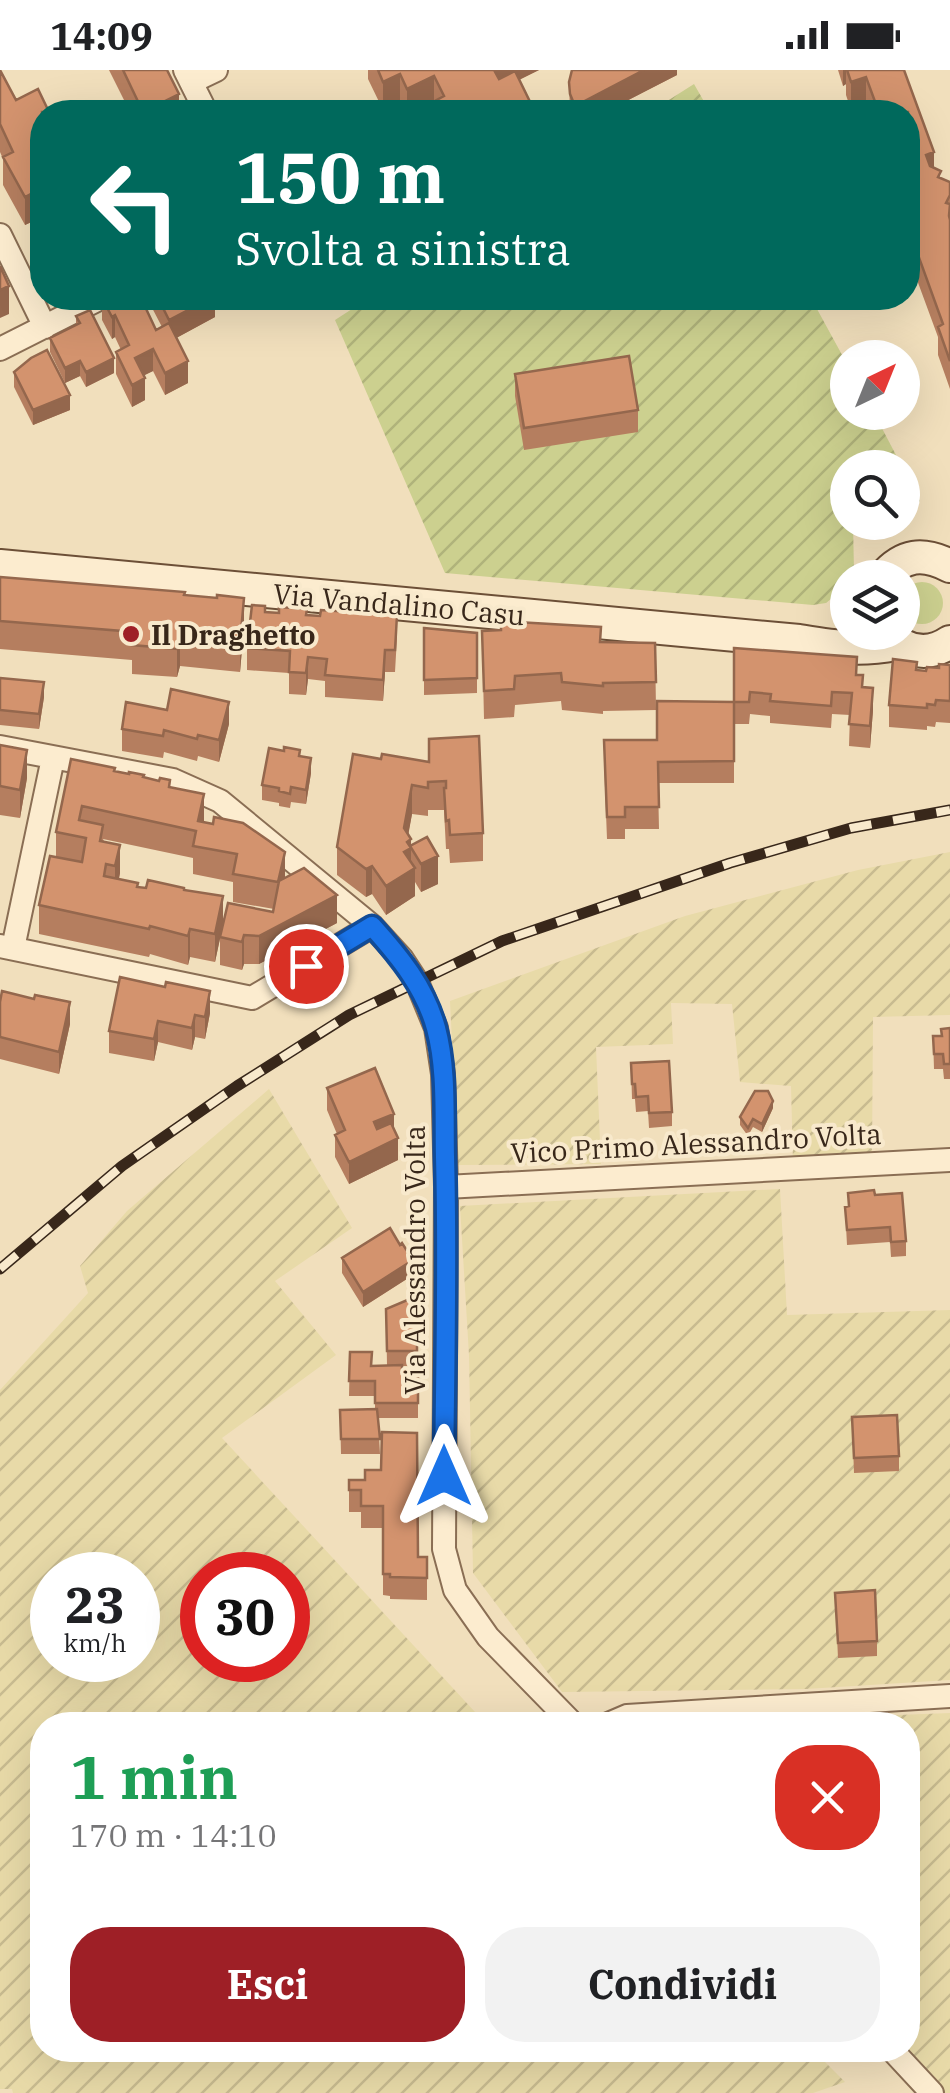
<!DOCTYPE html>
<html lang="it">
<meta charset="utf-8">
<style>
:root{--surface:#fff;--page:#f2f2f2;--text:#202124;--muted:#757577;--accent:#9e1f26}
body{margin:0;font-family:"IBM Plex Serif",serif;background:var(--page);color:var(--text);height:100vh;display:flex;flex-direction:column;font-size:38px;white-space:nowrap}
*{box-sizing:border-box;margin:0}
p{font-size:32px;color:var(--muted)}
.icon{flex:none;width:55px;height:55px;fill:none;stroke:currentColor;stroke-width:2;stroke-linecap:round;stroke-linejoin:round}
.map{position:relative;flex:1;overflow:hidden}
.details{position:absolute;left:30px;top:1642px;width:890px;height:350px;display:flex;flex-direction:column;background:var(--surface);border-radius:40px;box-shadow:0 10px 40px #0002}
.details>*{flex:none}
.guide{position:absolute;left:30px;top:30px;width:890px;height:210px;border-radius:40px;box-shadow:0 10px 40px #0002;background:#00695c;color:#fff;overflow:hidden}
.needle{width:65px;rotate:43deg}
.buttons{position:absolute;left:830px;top:270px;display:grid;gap:20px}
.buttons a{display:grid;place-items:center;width:90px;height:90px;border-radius:50%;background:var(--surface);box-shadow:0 10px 40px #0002;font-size:50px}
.speed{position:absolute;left:30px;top:1482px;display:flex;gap:20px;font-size:50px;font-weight:700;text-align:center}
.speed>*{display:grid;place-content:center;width:130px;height:130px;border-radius:50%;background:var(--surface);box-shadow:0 10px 40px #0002;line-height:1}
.speed small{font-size:25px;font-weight:400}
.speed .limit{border:15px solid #d22;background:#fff;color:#111}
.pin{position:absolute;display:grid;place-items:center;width:85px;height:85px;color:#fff;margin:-42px;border:5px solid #fff;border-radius:50%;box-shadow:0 2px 10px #0007}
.me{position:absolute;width:110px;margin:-55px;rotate:0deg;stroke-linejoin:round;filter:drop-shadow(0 0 8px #0008)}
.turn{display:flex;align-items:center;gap:35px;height:210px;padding:0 40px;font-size:45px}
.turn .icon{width:130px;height:130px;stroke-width:2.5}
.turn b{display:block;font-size:70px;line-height:85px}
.round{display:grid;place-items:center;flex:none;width:105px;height:105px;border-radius:40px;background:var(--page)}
.head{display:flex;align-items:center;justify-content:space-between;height:170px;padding:0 40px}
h1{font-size:60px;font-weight:700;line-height:75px;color:#1e9e55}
.button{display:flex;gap:20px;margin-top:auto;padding:20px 40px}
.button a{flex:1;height:115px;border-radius:40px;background:var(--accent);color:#fff;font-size:40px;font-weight:700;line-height:115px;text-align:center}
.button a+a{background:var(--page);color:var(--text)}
.status{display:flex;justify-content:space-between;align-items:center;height:70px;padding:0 50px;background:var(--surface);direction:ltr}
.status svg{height:28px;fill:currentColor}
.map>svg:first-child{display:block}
.farmland{fill:url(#farmland-furrows);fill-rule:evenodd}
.green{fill:#ccd08f}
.garden{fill:url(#garden-furrows)}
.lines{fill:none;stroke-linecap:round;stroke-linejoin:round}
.minor-casing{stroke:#8a6e54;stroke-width:26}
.secondary-casing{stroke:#6c4f37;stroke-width:36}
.minor{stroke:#fceccf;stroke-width:22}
.secondary{stroke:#fceccf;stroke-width:32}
.rail-casing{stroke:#38271a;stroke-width:11}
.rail{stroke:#f8e9cc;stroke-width:8;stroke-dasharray:22;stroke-linecap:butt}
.wall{fill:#b57e5f;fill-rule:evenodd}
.shaded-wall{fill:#94674d}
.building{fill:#d3936e;stroke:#94674d;stroke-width:2.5}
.route-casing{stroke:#114b97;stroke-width:25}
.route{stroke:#1a73e8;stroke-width:18}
.poi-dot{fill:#9e1f26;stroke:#f8e9cc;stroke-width:4}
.labels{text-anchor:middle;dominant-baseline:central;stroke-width:8;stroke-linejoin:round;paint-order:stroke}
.street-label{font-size:28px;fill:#38271a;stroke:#f8e9cc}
.poi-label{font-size:28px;font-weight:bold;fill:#38271a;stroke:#f8e9cc;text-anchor:start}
</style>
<div class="status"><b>14:09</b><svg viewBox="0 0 49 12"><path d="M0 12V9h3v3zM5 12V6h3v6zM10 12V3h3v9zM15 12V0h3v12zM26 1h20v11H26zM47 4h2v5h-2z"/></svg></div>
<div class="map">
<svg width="950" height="2023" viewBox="0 0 950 2023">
<defs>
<pattern id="farmland-furrows" width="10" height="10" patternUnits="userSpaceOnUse" patternTransform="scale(2.5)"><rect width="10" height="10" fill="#e8daa8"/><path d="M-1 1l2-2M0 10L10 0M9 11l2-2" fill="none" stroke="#c8bb90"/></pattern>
<pattern id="garden-furrows" width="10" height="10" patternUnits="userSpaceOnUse" patternTransform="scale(2.5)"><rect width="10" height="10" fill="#ccd08f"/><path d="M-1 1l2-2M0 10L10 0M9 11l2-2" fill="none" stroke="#b0b37b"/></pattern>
</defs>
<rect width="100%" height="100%" fill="#f1dfbc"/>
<path class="farmland" d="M 950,782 L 950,945 L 873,947 L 872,1087 L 793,1092 L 791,1016 L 740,1012 L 732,934 L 671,933 L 673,974 L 596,977 L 601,1094 L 458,1095 L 450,931 L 685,846 L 858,800 Z
M 269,1019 L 352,1158 L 275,1211 L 336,1285 L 222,1368 L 487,1655 L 42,1655 L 42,1980 L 813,1980 L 845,2012 L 813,2023 L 13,2023 L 12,2019 L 0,2019 L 0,1320 L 88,1223 L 80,1196 L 127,1141 ZM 138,1505 L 138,1590 L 52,1590 L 52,1505 ZM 288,1505 L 288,1590 L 202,1590 L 202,1505 Z
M 780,1119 L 787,1245 L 950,1240 L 950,1610 L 806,1619 L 562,1622 L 473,1503 L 469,1285 L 460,1136 Z
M 950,1643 L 950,2023 L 945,2023 L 904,1980 L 908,1980 L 908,1655 L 638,1655 Z"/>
<path class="green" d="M901 533a21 21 0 1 1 42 0a21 21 0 1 1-42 0Z"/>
<path class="garden" d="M 694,14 L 710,42 L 650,42 Z
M 369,228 L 811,228 L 847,294 L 848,342 L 874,343 L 920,431 L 903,443 L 902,398 L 848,398 L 848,452 L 853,453 L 854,501 L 852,507 L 848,508 L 847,516 L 826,533 L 813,535 L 445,503 L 335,250 Z"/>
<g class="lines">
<defs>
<path id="minor" d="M 185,0 L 206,42
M 191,12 L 216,0
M 0,165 L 45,257
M 0,279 L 101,228
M 0,677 L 173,710 L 220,731 L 372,856 L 402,889 L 417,912 L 436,958 L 443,1004 L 446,1117 L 444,1479 L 455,1520 L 488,1567 L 574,1655
M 0,876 L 252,928 L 372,856
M 13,878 L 53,688
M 446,1117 L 950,1090
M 606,1655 L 627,1646 L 950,1626
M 892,1980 L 932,2023"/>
<path id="secondary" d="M 0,496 L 799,571 C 836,577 858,581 896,574
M 883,508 C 903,484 923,482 950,496
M 884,562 C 903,581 927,588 950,572"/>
</defs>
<use href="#minor" class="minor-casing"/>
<use href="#secondary" class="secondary-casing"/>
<use href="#minor" class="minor"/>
<use href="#secondary" class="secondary"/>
<defs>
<path id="rail" d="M 0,1199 L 122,1096 L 237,1016 L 349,945 L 502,871 L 730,793 L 851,758 L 950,740"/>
</defs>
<use href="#rail" class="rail-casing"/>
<use href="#rail" class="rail"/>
</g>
<path class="wall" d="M 0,0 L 16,30 L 42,42 L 42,147 L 25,155 L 3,115 L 3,89 L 0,82 Z
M 109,0 L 167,0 L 179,42 L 130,42 Z
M 368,0 L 539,0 L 519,10 L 535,42 L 420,42 L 420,41 L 405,42 L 400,32 L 383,40 L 368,9 Z
M 677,0 L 677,5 L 605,42 L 570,42 L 569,12 Z
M 838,0 L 904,0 L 934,98 L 941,108 L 950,112 L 950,319 L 938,285 L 938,267 L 913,199 L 913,191 L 910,181 L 910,169 L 908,170 L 908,42 L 868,40 L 866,35 L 851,40 L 846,25 L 846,14 L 843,16 Z
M 42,155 L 42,197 L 34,181 L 34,159 Z
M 102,228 L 143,228 L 143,234 L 156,260 L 162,257 L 149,232 L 149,228 L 233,228 L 215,237 L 215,247 L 176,268 L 188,313 L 165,325 L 153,301 L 144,305 L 145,330 L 132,337 L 116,304 L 116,282 L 121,280 L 115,267 L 112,269 L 102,250 Z
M 253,228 L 288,228 L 268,238 L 266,233 L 258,237 Z
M 76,246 L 114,303 L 86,317 L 80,306 L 65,313 L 50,282 L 50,268 L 76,255 Z
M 14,302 L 70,340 L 33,355 L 14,317 Z
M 515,304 L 638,340 L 638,362 L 524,380 L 515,326 Z
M 0,507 L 185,526 L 244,556 L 240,602 L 180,596 L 177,607 L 132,604 L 132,590 L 0,579 Z
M 265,542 L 307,545 L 397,567 L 395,602 L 385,602 L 383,631 L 325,627 L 325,611 L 308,609 L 306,625 L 289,624 L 289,603 L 247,600 L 247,578 Z
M 424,558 L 477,563 L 477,623 L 424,625 Z
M 482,561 L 601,572 L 655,573 L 656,640 L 603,641 L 603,644 L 562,640 L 561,631 L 515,635 L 514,647 L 484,649 Z
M 734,578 L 857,605 L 873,640 L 870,678 L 849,676 L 850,645 L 832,644 L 831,658 L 770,653 L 770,646 L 750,644 L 749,654 L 734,654 L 734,713 L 658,713 L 659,759 L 625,759 L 625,769 L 607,769 L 604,692 L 657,670 L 734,632 Z
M 950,595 L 950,653 L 936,652 L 935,657 L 927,656 L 927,660 L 889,657 L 889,635 L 917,600 L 926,601 Z
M 0,608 L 44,627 L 39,659 L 0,655 Z
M 229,654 L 219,692 L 198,686 L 197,691 L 164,682 L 163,688 L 122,681 L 122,659 Z
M 429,669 L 483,763 L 483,791 L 450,793 L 449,779 L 446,779 L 444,740 L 428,740 L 428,746 L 412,744 L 408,764 L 411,775 L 438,814 L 421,822 L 415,812 L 415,826 L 386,845 L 372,824 L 366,827 L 337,805 L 337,777 L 381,689 L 429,692 Z
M 0,675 L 27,708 L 20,748 L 0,745 Z
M 300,686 L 311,703 L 306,734 L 291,732 L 290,738 L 279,736 L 279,733 L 262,730 L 262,715 Z
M 115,701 L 144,708 L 170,717 L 204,752 L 285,808 L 337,853 L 259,894 L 244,894 L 242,900 L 220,895 L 220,868 L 215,892 L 190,887 L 188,895 L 150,884 L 149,887 L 39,864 L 39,835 L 56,787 L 56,762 ZM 103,769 L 193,788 L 193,804 L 233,812 L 233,832 L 274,839 L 273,842 L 223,855 L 184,820 L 146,818 L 138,817 L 119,809 L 120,803 Z
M 120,907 L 210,943 L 205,969 L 195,967 L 192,980 L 158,972 L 154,991 L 109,983 L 109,961 Z
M 0,932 L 70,954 L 59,1004 L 0,989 Z
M 950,958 L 950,1009 L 944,1009 L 943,999 L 934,999 L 933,966 L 941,966 Z
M 631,993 L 672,1042 L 672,1056 L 649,1058 L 648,1041 L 636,1042 L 635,1029 L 632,1029 Z
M 327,1018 L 394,1058 L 398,1090 L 349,1114 L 335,1087 L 335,1065 L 337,1064 L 327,1040 Z
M 773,1038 L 762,1062 L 753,1057 L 748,1066 L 740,1055 L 740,1047 Z
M 848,1123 L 875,1125 L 906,1171 L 906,1186 L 891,1187 L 890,1172 L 847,1175 L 845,1137 L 848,1136 Z
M 342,1188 L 413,1205 L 363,1237 L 342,1203 Z
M 417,1226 L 417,1296 L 402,1296 L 402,1302 L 418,1301 L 418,1348 L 378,1348 L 380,1384 L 341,1384 L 340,1340 L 375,1339 L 375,1326 L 349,1326 L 350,1282 L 371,1296 L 387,1295 L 386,1239 Z
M 852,1347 L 899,1386 L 899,1401 L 854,1403 Z
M 349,1410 L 365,1410 L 418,1487 L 427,1487 L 427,1530 L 390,1529 L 390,1526 L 383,1525 L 383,1458 L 361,1458 L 361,1442 L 349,1442 Z
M 835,1523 L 877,1571 L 877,1586 L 838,1588 Z"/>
<path class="shaded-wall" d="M 492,0 L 539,0 L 492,23 Z
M 644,0 L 677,0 L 677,5 L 605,42 L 575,42 L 575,36 Z
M 843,0 L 846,0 L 846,14 L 843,16 Z
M 400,4 L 400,32 L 383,40 L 383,12 Z
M 434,6 L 434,34 L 416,42 L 407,42 L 407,19 Z
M 866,7 L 866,35 L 851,40 L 851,12 Z
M 179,24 L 179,42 L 165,42 L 165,31 Z
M 934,82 L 934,110 L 926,85 Z
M 42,118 L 42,147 L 25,155 L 25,127 Z
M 910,141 L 910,169 L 908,170 L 908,142 Z
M 9,216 L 9,244 L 0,248 L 0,220 Z
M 211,228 L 233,228 L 215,237 L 215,247 L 169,272 L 169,250 Z
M 258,228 L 266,228 L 266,233 L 258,237 Z
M 268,228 L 288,228 L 268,238 Z
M 115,245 L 115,267 L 112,269 L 112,247 Z
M 153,279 L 153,301 L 135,310 L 135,288 Z
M 114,288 L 114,303 L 86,317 L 86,302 Z
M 80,291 L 80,306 L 65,313 L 65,298 Z
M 188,291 L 188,313 L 165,325 L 165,303 Z
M 145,308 L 145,330 L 132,337 L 132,315 Z
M 70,325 L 70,340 L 33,355 L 33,340 Z
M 244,528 L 244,556 L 240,602 L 240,573 Z
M 180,568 L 180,596 L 177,607 L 177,579 Z
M 385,580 L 385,602 L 383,631 L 383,610 Z
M 308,587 L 308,609 L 306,625 L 306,603 Z
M 44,612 L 44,627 L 39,659 L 39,644 Z
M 873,618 L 873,640 L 870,678 L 870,656 Z
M 229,632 L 229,654 L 219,692 L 219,670 Z
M 27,680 L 27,708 L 20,748 L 20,720 Z
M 311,688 L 311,703 L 306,734 L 306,720 Z
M 412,715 L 412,744 L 407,772 L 411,769 L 411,801 L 415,798 L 415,826 L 386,845 L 386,816 L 404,758 Z
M 204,724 L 204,753 L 198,779 L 198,751 Z
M 120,775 L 120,803 L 115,824 L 115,796 Z
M 285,782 L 285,810 L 278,812 Z
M 438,786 L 438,814 L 421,822 L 421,794 Z
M 372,796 L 372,824 L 366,827 L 366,799 Z
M 337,825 L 337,853 L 259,894 L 259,866 Z
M 223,826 L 223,855 L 215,892 L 215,864 Z
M 190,859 L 190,887 L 188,895 L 188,866 Z
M 244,865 L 244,894 L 242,900 L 242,872 Z
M 210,921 L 210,943 L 205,969 L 205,947 Z
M 70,932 L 70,954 L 59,1004 L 59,982 Z
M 195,945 L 195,967 L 192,980 L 192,958 Z
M 158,951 L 158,972 L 154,991 L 154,969 Z
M 773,1031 L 773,1038 L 762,1062 L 762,1054 Z
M 394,1044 L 394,1066 L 374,1074 L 374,1052 Z
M 398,1068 L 398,1090 L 349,1114 L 349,1092 Z
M 413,1190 L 413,1205 L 363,1237 L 363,1222 Z"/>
<path class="building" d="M 0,0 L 16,30 L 38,19 L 49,42 L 42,42 L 42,118 L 25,127 L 3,87 L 13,82 L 0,54 Z
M 123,0 L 167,0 L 179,24 L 165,31 L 170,42 L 143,42 Z
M 378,0 L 494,0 L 499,9 L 515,1 L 535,42 L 503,42 L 500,37 L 490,42 L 422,42 L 420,39 L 444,26 L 434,6 L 407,19 L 400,4 L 383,12 Z
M 572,0 L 644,0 L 575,36 L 570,24 L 569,12 Z
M 847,0 L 904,0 L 934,82 L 926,85 L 930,96 L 941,101 L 938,107 L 950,112 L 950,125 L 946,133 L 950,134 L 949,146 L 950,150 L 950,291 L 938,257 L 943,254 L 913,171 L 916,170 L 910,153 L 913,151 L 910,141 L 908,142 L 908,42 L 863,42 L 877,37 L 866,7 L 851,12 Z
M 42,155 L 42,175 L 34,159 Z
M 0,196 L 9,216 L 0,220 Z
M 102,228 L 141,228 L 156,260 L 169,253 L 188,291 L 165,303 L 153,279 L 135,288 L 145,308 L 132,315 L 116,282 L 129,275 L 115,245 L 112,247 Z
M 158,228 L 211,228 L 169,250 Z
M 90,240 L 114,288 L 86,302 L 80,291 L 65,298 L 50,268 L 80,253 L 76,246 Z
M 47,280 L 70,325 L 33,340 L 14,302 L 31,288 Z
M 629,286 L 638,340 L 524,358 L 515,304 Z
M 0,507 L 185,522 L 184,525 L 217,528 L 217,525 L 244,528 L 240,573 L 180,568 L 177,579 L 132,575 L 134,562 L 0,551 Z
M 252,535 L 265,536 L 265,542 L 279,543 L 279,537 L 307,539 L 306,545 L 320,546 L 321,540 L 397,545 L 395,580 L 385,580 L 383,610 L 325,605 L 327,589 L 308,587 L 306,603 L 289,602 L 290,581 L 247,578 Z
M 501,551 L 601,557 L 600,572 L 655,573 L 656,612 L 603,613 L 603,616 L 562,612 L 561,603 L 515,606 L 514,619 L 484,621 L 482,561 L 501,560 Z
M 424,558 L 477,563 L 477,608 L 424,610 Z
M 734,578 L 857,587 L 856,605 L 863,605 L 862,617 L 873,618 L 870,656 L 849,654 L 852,623 L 832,622 L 831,636 L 770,631 L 771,624 L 750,622 L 749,632 L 734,632 L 734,691 L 658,692 L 659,737 L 625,737 L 625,747 L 607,747 L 604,670 L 657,670 L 657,631 L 734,632 Z
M 893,589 L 917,592 L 916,600 L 926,601 L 927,597 L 939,598 L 939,594 L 950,595 L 950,631 L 936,630 L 935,635 L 927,634 L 927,638 L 889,635 Z
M 0,608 L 44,612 L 39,644 L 0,640 Z
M 171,619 L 229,632 L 219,670 L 198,665 L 197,669 L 164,660 L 163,666 L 122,659 L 126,632 L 167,640 Z
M 479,666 L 483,763 L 450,765 L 449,750 L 446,751 L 444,718 L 446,718 L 446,711 L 428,712 L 428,718 L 412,715 L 404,758 L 411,769 L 407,772 L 411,778 L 404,782 L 415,798 L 386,816 L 372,796 L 366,799 L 337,777 L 353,684 L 381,689 L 382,684 L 429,692 L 429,669 Z
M 0,675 L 27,680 L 20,720 L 0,716 Z
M 284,677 L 300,680 L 299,686 L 311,688 L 306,720 L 291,717 L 290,724 L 279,721 L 279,718 L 262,715 L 269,678 L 284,681 Z
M 71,689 L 115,698 L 114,701 L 129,704 L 129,702 L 144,705 L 143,707 L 159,711 L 160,708 L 170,710 L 169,717 L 204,724 L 198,751 L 213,754 L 214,747 L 243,753 L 285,782 L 278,812 L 233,804 L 237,784 L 193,776 L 196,761 L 82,736 L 79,750 L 103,755 L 100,771 L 120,775 L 115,796 L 106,794 L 104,806 L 138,813 L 137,817 L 146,818 L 148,810 L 184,818 L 184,820 L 223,826 L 215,864 L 190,859 L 188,866 L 150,856 L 149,859 L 39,835 L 50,786 L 82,792 L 86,768 L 56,762 Z
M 427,767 L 438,786 L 421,794 L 410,776 Z
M 304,798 L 337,825 L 259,866 L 244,865 L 242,872 L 220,867 L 228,833 L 273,842 L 279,811 Z
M 120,907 L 165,917 L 166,912 L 210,921 L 205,947 L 195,945 L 192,958 L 158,951 L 154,969 L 109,961 Z
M 2,921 L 34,929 L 35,925 L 70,932 L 59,982 L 0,967 L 0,932 Z
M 950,958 L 950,994 L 944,994 L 943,984 L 934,984 L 933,966 L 942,966 L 941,959 Z
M 669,991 L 672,1042 L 649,1043 L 648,1026 L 636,1027 L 635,1014 L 632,1014 L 631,993 Z
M 375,998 L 394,1044 L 374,1052 L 377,1059 L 391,1053 L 398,1068 L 349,1092 L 335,1065 L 345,1060 L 327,1018 Z
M 755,1021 L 768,1021 L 773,1031 L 762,1054 L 753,1049 L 748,1058 L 740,1047 Z
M 874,1120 L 875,1125 L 902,1123 L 906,1171 L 891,1172 L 890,1157 L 847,1160 L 845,1137 L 849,1136 L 848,1123 Z
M 390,1158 L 400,1175 L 402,1173 L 413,1190 L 363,1222 L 342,1188 Z
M 417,1226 L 417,1281 L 387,1281 L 386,1239 Z
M 350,1282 L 372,1282 L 371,1296 L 402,1295 L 402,1302 L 418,1301 L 418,1333 L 375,1333 L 375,1311 L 349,1311 Z
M 377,1339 L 380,1369 L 341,1369 L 340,1340 Z
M 897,1345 L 899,1386 L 854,1388 L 852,1347 Z
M 382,1362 L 417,1363 L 418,1487 L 427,1487 L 427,1508 L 390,1507 L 390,1504 L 383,1504 L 383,1436 L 361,1436 L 361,1420 L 349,1420 L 349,1410 L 365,1410 L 365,1400 L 381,1400 Z
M 875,1520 L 877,1571 L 838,1573 L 835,1523 Z"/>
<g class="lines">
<defs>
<path id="route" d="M 306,896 L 372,856 C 400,887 425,918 436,958 C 447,999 444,1045 445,1087 C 448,1193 445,1300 444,1406"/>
</defs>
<use href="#route" class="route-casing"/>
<use href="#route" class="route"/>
</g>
<circle class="poi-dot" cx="131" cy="564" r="10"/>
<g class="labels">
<g class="street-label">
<text transform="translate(399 534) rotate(5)">Via Vandalino Casu</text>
<text transform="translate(696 1073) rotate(-3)">Vico Primo Alessandro Volta</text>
<text transform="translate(414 1190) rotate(-90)">Via Alessandro Volta</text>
</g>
<g class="poi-label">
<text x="151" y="564">Il Draghetto</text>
</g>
</g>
</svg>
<div class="buttons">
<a><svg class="needle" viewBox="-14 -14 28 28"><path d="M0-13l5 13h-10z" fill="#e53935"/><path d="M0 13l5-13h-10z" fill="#757577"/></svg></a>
<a><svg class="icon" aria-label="search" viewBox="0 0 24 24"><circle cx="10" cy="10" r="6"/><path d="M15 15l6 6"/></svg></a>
<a><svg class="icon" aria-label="layers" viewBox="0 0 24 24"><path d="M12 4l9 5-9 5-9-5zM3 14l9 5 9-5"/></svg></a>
</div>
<div class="speed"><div>23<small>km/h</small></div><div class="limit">30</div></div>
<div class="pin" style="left:306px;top:896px;background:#d93025"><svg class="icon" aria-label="arrive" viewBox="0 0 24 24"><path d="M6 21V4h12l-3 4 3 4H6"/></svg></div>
<svg class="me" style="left:444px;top:1406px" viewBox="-20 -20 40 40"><path d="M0-17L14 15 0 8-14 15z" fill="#1a73e8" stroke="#fff" stroke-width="4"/></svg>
<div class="guide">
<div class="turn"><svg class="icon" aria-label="left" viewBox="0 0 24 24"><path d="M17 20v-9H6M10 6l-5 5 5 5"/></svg><div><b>150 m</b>Svolta a sinistra</div></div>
</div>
<section class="details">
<div class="head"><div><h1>1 min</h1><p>170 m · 14:10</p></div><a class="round" style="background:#d93025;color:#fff"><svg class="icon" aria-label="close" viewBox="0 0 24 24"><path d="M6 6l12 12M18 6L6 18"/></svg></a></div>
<div class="button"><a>Esci</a><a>Condividi</a></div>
</section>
</div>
